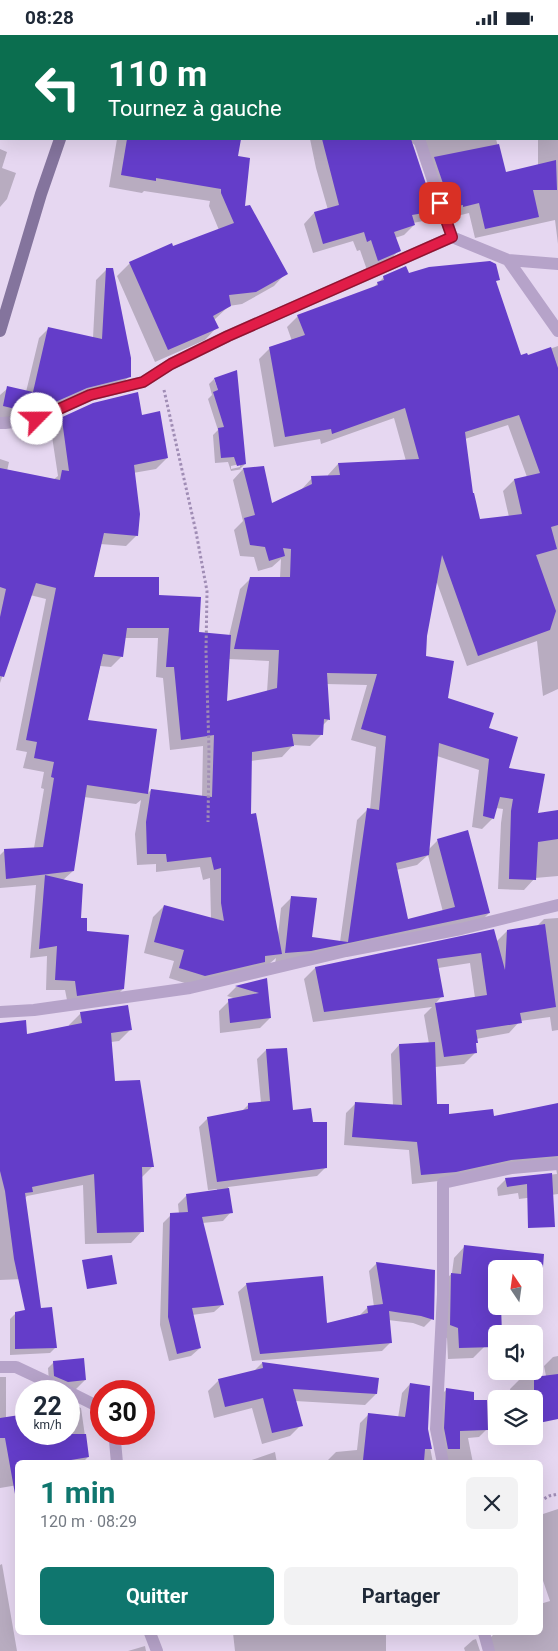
<!DOCTYPE html>
<html lang="fr">
<meta charset="utf-8">
<style>
:root{--surface:#fff;--page:#f2f2f3;--text:#1f2937;--muted:#747a83;--accent:#0f766e}
body{margin:0;font-family:Roboto,sans-serif;background:var(--page);color:var(--text);height:100vh;display:flex;flex-direction:column;font-size:19px;white-space:nowrap}
*{box-sizing:border-box;margin:0}
p{font-size:16px;color:var(--muted)}
.icon{flex:none;width:28px;height:28px;fill:none;stroke:currentColor;stroke-width:2;stroke-linecap:round;stroke-linejoin:round}
.map{position:relative;flex:1;overflow:hidden}
.details{position:absolute;left:15px;top:1425px;width:528px;height:175px;display:flex;flex-direction:column;background:var(--surface);border-radius:8px;box-shadow:0 5px 20px #0002}
.details>*{flex:none}
.hud{position:absolute;left:0px;top:0px;width:559px;height:105px;box-shadow:0 5px 20px #0002;background:#0b6e4f;color:#fff;overflow:hidden}
.needle{width:32px;rotate:347deg}
.tools{position:absolute;left:488px;top:1225px;display:grid;gap:10px}
.tools a{display:grid;place-items:center;width:55px;height:55px;border-radius:8px;background:var(--surface);box-shadow:0 5px 20px #0002;font-size:25px}
.speed{position:absolute;left:15px;top:1345px;display:flex;gap:10px;font-size:25px;font-weight:700;text-align:center}
.speed>*{display:grid;place-content:center;width:65px;height:65px;border-radius:50%;background:var(--surface);box-shadow:0 5px 20px #0002;line-height:1}
.speed small{font-size:12px;font-weight:400}
.speed .limit{border:8px solid #d22;background:#fff;color:#111}
.pin{position:absolute;display:grid;place-items:center;width:42px;height:42px;color:#fff;margin:-21px;border-radius:10px;box-shadow:0 2px 8px #0006}
.me{position:absolute;width:55px;margin:-28px;rotate:67deg;stroke-linejoin:round;filter:drop-shadow(0 0 4px #0008)}
.turn{display:flex;align-items:center;gap:18px;height:105px;padding:0 25px;font-size:22px}
.turn .icon{width:65px;height:65px;stroke-width:2.5}
.turn b{display:block;font-size:35px;line-height:42px}
.round{display:grid;place-items:center;flex:none;width:52px;height:52px;border-radius:8px;background:var(--page)}
.summary{display:flex;align-items:center;justify-content:space-between;height:85px;padding:0 25px}
h1{font-size:30px;font-weight:700;line-height:38px;color:var(--accent)}
.action{display:flex;gap:10px;margin-top:auto;padding:10px 25px}
.action a{flex:1;height:58px;border-radius:8px;background:var(--accent);color:#fff;font-size:20px;font-weight:700;line-height:58px;text-align:center}
.action a+a{background:var(--page);color:var(--text)}
.status{display:flex;justify-content:space-between;align-items:center;height:35px;padding:0 25px;background:var(--surface);direction:ltr}
.status svg{height:14px;fill:currentColor}
.map>svg:first-child{display:block}
.shadow{fill:#0003;fill-rule:evenodd}
.building{fill:#643dc9;fill-rule:evenodd}
.lines{fill:none;stroke-linecap:round;stroke-linejoin:round}
.path{stroke:#a08db5;stroke-width:3;stroke-dasharray:2.5 2.5;stroke-linecap:butt}
.street{stroke:#b6a3c9;stroke-width:12}
.secondary{stroke:#84749d;stroke-width:12}
.route-casing{stroke:#92132f;stroke-width:12}
.route{stroke:#e11d48;stroke-width:9}
</style>
<div class="status"><b>08:28</b><svg viewBox="0 0 49 12"><path d="M0 12V9h3v3zM5 12V6h3v6zM10 12V3h3v9zM15 12V0h3v12zM26 1h20v11H26zM47 4h2v5h-2z"/></svg></div>
<div class="map">
<svg width="558" height="1616" viewBox="0 0 558 1616">
<rect width="100%" height="100%" fill="#e6d7f1"/>
<path class="shadow" d="M 0,0 L 55,0 L 1,1 L 0,56 Z
M 124,0 L 224,0 L 124,1 Z
M 225,0 L 370,0 L 368,1 Z
M 411,0 L 512,0 L 512,1 L 411,1 Z
M 558,67 L 558,209 L 555,185 L 475,203 L 469,178 L 453,182 L 453,180 L 440,182 L 417,112 L 410,106 L 433,175 L 423,186 L 413,188 L 414,190 L 404,200 L 395,203 L 399,215 L 389,226 L 367,235 L 360,215 L 357,216 L 353,206 L 313,218 L 304,189 L 314,178 L 328,175 L 316,133 L 310,104 L 496,104 L 505,138 L 538,131 L 538,104 L 558,104 Z
M 117,104 L 239,104 L 236,123 L 243,173 L 286,238 L 274,251 L 242,269 L 229,271 L 214,285 L 217,292 L 205,305 L 155,327 L 117,241 L 130,228 L 219,195 L 209,171 L 210,166 L 144,156 L 142,158 L 109,152 Z
M 0,114 L 7,117 L 2,133 L 16,138 L 7,164 L 0,172 Z
M 106,235 L 130,341 L 119,351 L 24,386 L 0,383 L 0,360 L 8,353 L 26,357 L 39,303 L 49,293 L 93,303 L 96,245 Z
M 408,240 L 521,321 L 527,322 L 558,311 L 558,654 L 543,661 L 537,606 L 467,631 L 436,545 L 426,600 L 425,622 L 447,664 L 488,694 L 507,734 L 536,780 L 558,776 L 558,841 L 535,843 L 524,855 L 498,854 L 501,788 L 503,774 L 496,773 L 493,783 L 482,794 L 472,792 L 479,735 L 437,721 L 429,814 L 438,805 L 489,878 L 478,889 L 275,929 L 276,923 L 269,929 L 194,951 L 169,943 L 174,926 L 144,918 L 153,882 L 164,871 L 211,884 L 210,843 L 203,845 L 200,832 L 156,837 L 156,829 L 137,830 L 135,799 L 141,765 L 136,769 L 84,762 L 73,836 L 63,845 L 85,897 L 123,954 L 113,964 L 68,970 L 65,955 L 46,955 L 47,921 L 30,923 L 36,850 L 0,853 L 0,820 L 5,815 L 34,813 L 44,754 L 41,753 L 44,737 L 23,733 L 27,717 L 16,715 L 46,564 L 30,560 L 0,648 L 0,424 L 9,427 L 7,436 L 53,445 L 58,441 L 51,395 L 48,395 L 58,385 L 93,369 L 141,381 L 167,423 L 156,434 L 133,438 L 137,500 L 126,511 L 100,509 L 92,543 L 158,561 L 198,599 L 229,601 L 240,554 L 251,543 L 280,543 L 281,524 L 272,532 L 258,536 L 254,522 L 240,521 L 234,495 L 243,486 L 233,445 L 243,434 L 231,436 L 228,427 L 215,428 L 213,400 L 218,395 L 208,364 L 212,360 L 209,349 L 214,344 L 245,429 L 240,434 L 263,433 L 271,470 L 301,455 L 312,443 L 328,442 L 328,440 L 338,429 L 406,426 L 394,383 L 321,409 L 320,404 L 274,412 L 259,324 L 270,313 L 292,306 L 287,292 L 298,281 L 372,254 L 384,242 ZM 508,390 L 527,442 L 514,445 L 503,456 L 509,482 L 479,486 L 472,460 L 465,404 ZM 240,429 L 240,432 L 231,434 L 231,431 ZM 124,603 L 158,603 L 156,642 L 163,643 L 170,715 L 203,711 L 202,762 L 151,755 L 147,759 L 155,695 L 87,686 L 100,631 L 111,632 L 122,621 ZM 228,624 L 269,626 L 267,657 L 225,668 ZM 326,649 L 367,650 L 351,705 L 376,712 L 370,775 L 368,774 L 357,785 L 340,907 L 311,904 L 292,862 L 281,873 L 278,901 L 250,780 L 251,726 L 282,722 L 293,710 L 310,711 L 321,700 L 322,691 L 328,685 ZM 428,820 L 443,877 L 407,886 L 396,835 L 417,830 Z
M 558,883 L 558,995 L 552,996 L 550,982 L 520,986 L 509,998 L 476,1004 L 475,1018 L 464,1029 L 435,1032 L 436,1071 L 448,1080 L 493,1083 L 558,1070 L 558,1159 L 519,1164 L 518,1158 L 498,1161 L 497,1153 L 506,1144 L 557,1139 L 556,1133 L 412,1149 L 409,1115 L 344,1110 L 346,1078 L 355,1069 L 393,1071 L 391,1019 L 399,1010 L 429,1009 L 424,980 L 432,972 L 313,987 L 304,944 L 315,933 L 496,907 L 507,896 L 537,891 L 544,884 ZM 470,928 L 475,963 L 435,969 L 442,961 L 438,933 Z
M 266,945 L 270,983 L 260,993 L 220,998 L 219,976 L 229,966 L 236,964 L 227,961 L 236,952 Z
M 81,978 L 131,994 L 119,1006 L 111,1007 L 114,1047 L 152,1132 L 141,1143 L 142,1196 L 131,1208 L 85,1209 L 83,1150 L 27,1161 L 25,1163 L 23,1244 L 0,1245 L 0,1121 L 69,992 L 69,990 Z
M 266,1015 L 286,1015 L 291,1076 L 312,1089 L 326,1132 L 317,1141 L 228,1152 L 231,1177 L 223,1186 L 202,1188 L 223,1269 L 214,1277 L 192,1280 L 200,1313 L 191,1321 L 169,1326 L 160,1290 L 163,1188 L 171,1180 L 179,1179 L 178,1169 L 186,1161 L 217,1156 L 217,1154 L 208,1155 L 199,1092 L 208,1083 L 242,1076 L 249,1069 L 261,1068 L 257,1024 Z
M 465,1211 L 543,1220 L 540,1259 L 534,1265 L 534,1234 L 496,1234 L 496,1271 L 484,1312 L 473,1323 L 448,1324 L 447,1303 L 439,1301 L 441,1250 L 452,1238 L 454,1223 Z
M 377,1228 L 432,1284 L 424,1292 L 413,1288 L 388,1285 L 390,1308 L 382,1316 L 252,1326 L 238,1257 L 247,1249 L 326,1289 L 360,1280 L 368,1272 L 374,1272 L 369,1236 Z
M 16,1278 L 56,1312 L 50,1318 L 10,1320 L 10,1284 Z
M 558,1321 L 558,1377 L 534,1382 L 534,1364 L 512,1364 L 510,1354 L 519,1345 L 546,1341 L 544,1331 L 553,1322 Z
M 54,1327 L 85,1345 L 72,1358 L 49,1347 L 48,1333 Z
M 262,1328 L 377,1344 L 376,1359 L 365,1370 L 295,1366 L 301,1390 L 290,1401 L 262,1409 L 252,1373 L 214,1383 L 208,1356 L 219,1345 L 253,1337 Z
M 0,1342 L 6,1342 L 6,1384 L 26,1381 L 26,1399 L 69,1399 L 69,1367 L 81,1373 L 88,1422 L 82,1428 L 18,1428 L 18,1450 L 0,1453 Z
M 410,1349 L 427,1396 L 433,1428 L 328,1428 L 328,1425 L 336,1417 L 357,1415 L 360,1388 L 369,1379 L 398,1383 L 402,1358 Z
M 447,1354 L 473,1366 L 487,1394 L 479,1402 L 468,1403 L 473,1428 L 442,1428 L 438,1363 Z
M 275,1417 L 277,1428 L 243,1428 Z
M 558,1474 L 558,1616 L 487,1616 L 485,1608 L 493,1600 L 496,1600 L 495,1598 L 540,1598 L 540,1569 L 550,1566 L 540,1537 L 540,1480 Z
M 2,1529 L 17,1616 L 0,1616 L 0,1530 Z
M 233,1598 L 386,1598 L 386,1616 L 235,1616 Z
M 476,1604 L 480,1616 L 465,1616 L 464,1613 L 473,1605 Z
M 145,1611 L 146,1616 L 128,1616 Z"/>
<path class="building" d="M 127,104 L 241,104 L 238,121 L 250,123 L 245,171 L 250,170 L 288,239 L 256,257 L 229,260 L 231,271 L 213,281 L 219,293 L 168,315 L 129,227 L 172,208 L 173,211 L 234,188 L 221,158 L 221,154 L 156,143 L 156,146 L 121,140 Z
M 322,104 L 411,104 L 435,176 L 412,180 L 415,190 L 394,197 L 401,216 L 378,226 L 371,205 L 367,207 L 364,197 L 323,209 L 314,177 L 339,170 Z
M 499,109 L 506,137 L 556,125 L 557,155 L 533,155 L 539,182 L 485,194 L 479,168 L 463,172 L 463,170 L 451,172 L 434,122 Z
M 490,226 L 496,229 L 500,245 L 496,246 L 521,320 L 527,318 L 528,320 L 551,312 L 558,333 L 558,490 L 551,492 L 557,514 L 536,520 L 556,576 L 550,595 L 478,621 L 442,520 L 427,601 L 426,621 L 454,626 L 448,663 L 494,678 L 489,693 L 518,702 L 509,733 L 545,739 L 538,778 L 558,775 L 558,804 L 538,807 L 536,845 L 509,844 L 511,776 L 513,764 L 500,762 L 494,784 L 483,781 L 489,724 L 439,708 L 429,820 L 396,828 L 408,884 L 455,872 L 437,804 L 468,795 L 490,878 L 311,916 L 311,913 L 311,916 L 285,918 L 291,861 L 317,863 L 312,902 L 348,907 L 367,773 L 379,775 L 386,701 L 361,694 L 377,639 L 327,638 L 330,685 L 324,684 L 323,700 L 292,699 L 294,711 L 252,717 L 251,779 L 256,778 L 282,919 L 265,921 L 265,927 L 205,941 L 179,933 L 184,915 L 154,907 L 164,870 L 224,886 L 221,868 L 221,833 L 214,835 L 211,822 L 167,827 L 166,819 L 147,819 L 146,787 L 151,754 L 212,762 L 214,700 L 181,705 L 174,632 L 166,632 L 169,593 L 127,593 L 123,622 L 103,619 L 88,685 L 157,694 L 148,759 L 87,750 L 74,836 L 6,844 L 4,814 L 43,812 L 54,743 L 51,742 L 54,727 L 34,723 L 37,707 L 26,705 L 56,553 L 36,548 L 4,642 L 0,641 L 0,582 L 6,554 L 0,552 L 0,433 L 60,445 L 62,435 L 69,436 L 62,385 L 58,384 L 93,368 L 138,357 L 142,380 L 160,376 L 168,423 L 134,430 L 140,479 L 138,501 L 104,498 L 94,542 L 159,542 L 159,560 L 201,562 L 199,597 L 231,600 L 227,666 L 277,653 L 279,615 L 234,614 L 250,542 L 290,542 L 291,514 L 283,513 L 285,521 L 269,526 L 265,512 L 250,510 L 244,483 L 255,480 L 243,433 L 264,431 L 272,468 L 312,449 L 311,441 L 340,440 L 338,428 L 419,424 L 405,373 L 332,399 L 331,394 L 285,402 L 269,312 L 305,300 L 297,280 L 378,250 L 377,247 L 384,245 L 383,241 L 406,231 L 409,238 L 429,232 ZM 519,380 L 540,438 L 514,444 L 522,479 L 480,484 L 474,458 L 473,458 L 465,397 Z
M 106,233 L 113,233 L 131,323 L 131,342 L 87,353 L 35,376 L 28,377 L 3,371 L 7,351 L 33,357 L 48,292 L 102,304 Z
M 237,335 L 246,429 L 237,431 L 234,422 L 221,423 L 218,393 L 224,392 L 213,357 L 218,355 L 214,343 Z
M 45,840 L 83,849 L 81,883 L 87,883 L 87,896 L 129,900 L 124,954 L 77,961 L 75,946 L 55,945 L 57,911 L 39,914 Z
M 545,889 L 556,972 L 520,978 L 522,988 L 476,995 L 478,1008 L 476,1008 L 477,1018 L 444,1022 L 435,968 L 487,960 L 481,918 L 437,924 L 444,962 L 324,977 L 315,932 L 494,894 L 505,935 L 507,895 Z
M 267,943 L 271,983 L 230,988 L 228,964 L 259,958 L 235,951 Z
M 128,970 L 132,995 L 111,998 L 115,1046 L 140,1045 L 154,1132 L 142,1132 L 144,1197 L 97,1198 L 94,1139 L 32,1152 L 33,1157 L 25,1158 L 41,1273 L 52,1272 L 57,1313 L 15,1314 L 15,1277 L 25,1275 L 14,1224 L 5,1156 L 0,1136 L 0,988 L 26,985 L 27,999 L 82,988 L 80,977 Z
M 435,1007 L 437,1069 L 449,1069 L 449,1079 L 493,1074 L 494,1081 L 558,1068 L 558,1121 L 511,1125 L 456,1137 L 421,1140 L 417,1107 L 352,1102 L 355,1067 L 402,1070 L 399,1009 Z
M 287,1013 L 293,1075 L 311,1073 L 313,1087 L 327,1087 L 327,1133 L 217,1147 L 207,1082 L 248,1074 L 248,1068 L 270,1066 L 266,1014 Z
M 552,1138 L 555,1192 L 528,1193 L 527,1149 L 507,1152 L 505,1143 Z
M 229,1153 L 233,1178 L 202,1182 L 224,1270 L 192,1273 L 201,1313 L 177,1319 L 168,1282 L 170,1178 L 188,1177 L 186,1159 Z
M 464,1210 L 544,1219 L 541,1259 L 534,1259 L 534,1234 L 496,1234 L 496,1271 L 501,1271 L 502,1299 L 496,1299 L 496,1312 L 459,1313 L 458,1293 L 450,1290 L 451,1238 L 461,1239 Z
M 112,1220 L 117,1249 L 87,1254 L 82,1225 Z
M 376,1227 L 435,1235 L 434,1285 L 421,1281 L 389,1276 L 392,1308 L 260,1319 L 246,1248 L 323,1241 L 327,1288 L 368,1278 L 367,1271 L 383,1269 Z
M 84,1323 L 86,1345 L 68,1347 L 54,1341 L 53,1326 Z
M 262,1327 L 379,1343 L 377,1359 L 293,1354 L 303,1391 L 272,1398 L 263,1363 L 225,1372 L 218,1344 L 263,1333 Z
M 558,1339 L 558,1384 L 534,1389 L 534,1342 Z
M 410,1348 L 430,1351 L 428,1394 L 432,1414 L 425,1414 L 424,1426 L 363,1425 L 368,1378 L 405,1382 Z
M 446,1353 L 474,1357 L 474,1365 L 487,1365 L 488,1395 L 460,1396 L 460,1414 L 448,1414 L 444,1393 Z
M 26,1379 L 26,1399 L 86,1399 L 89,1422 L 53,1428 L 18,1428 L 18,1459 L 15,1459 L 5,1403 L 0,1403 L 0,1383 Z"/>
<g class="lines">
<path class="path" d="M 164,355 L 196,497 L 207,556 L 206,616 L 209,715 L 208,787
M 540,1466 L 549,1461 L 558,1459"/>
<path class="street" d="M 387,0 L 387,1
M 419,104 L 452,202 L 508,225 L 558,296
M 508,225 L 558,229
M 0,388 L 5,388 L 37,384 L 90,360 L 143,347 L 171,329 L 228,301 L 452,202
M 0,977 L 34,975 L 190,953 L 346,916 L 461,894 L 558,870
M 0,1332 L 16,1332 L 67,1356
M 69,1357 L 95,1370 L 101,1381
M 111,1399 L 115,1406 L 117,1428
M 443,1428 L 436,1394 L 443,1259 L 443,1148 L 512,1133 L 558,1129
M 150,1598 L 157,1616
M 484,1598 L 489,1616"/>
<path class="secondary" d="M 95,1 L 96,0
M 0,296 L 41,159 L 60,104"/>
</g>
<g class="lines">
<defs>
<path id="route" d="M 37,384 L 90,360 L 143,347 L 171,329 L 228,301 L 452,202 L 440,168"/>
</defs>
<use href="#route" class="route-casing"/>
<use href="#route" class="route"/>
</g>
</svg>
<div class="tools">
<a><svg class="needle" viewBox="-14 -14 28 28"><path d="M0-13l5 13h-10z" fill="#e53935"/><path d="M0 13l5-13h-10z" fill="#747a83"/></svg></a>
<a><svg class="icon" aria-label="sound" viewBox="0 0 24 24"><path d="M4 9h4l5-4v14l-5-4H4zM17 9q2 3 0 6"/></svg></a>
<a><svg class="icon" aria-label="layers" viewBox="0 0 24 24"><path d="M12 4l9 5-9 5-9-5zM3 14l9 5 9-5"/></svg></a>
</div>
<div class="speed"><div>22<small>km/h</small></div><div class="limit">30</div></div>
<div class="pin" style="left:440px;top:168px;background:#d93025"><svg class="icon" aria-label="arrive" viewBox="0 0 24 24"><path d="M6 21V4h12l-3 4 3 4H6"/></svg></div>
<svg class="me" style="left:37px;top:384px" viewBox="-20 -20 40 40"><circle r="19" fill="#fff"/><path d="M0-13L10 11 0 6-10 11z" fill="#e11d48"/></svg>
<div class="hud">
<div class="turn"><svg class="icon" aria-label="left" viewBox="0 0 24 24"><path d="M17 20v-9H6M10 6l-5 5 5 5"/></svg><div><b>110 m</b>Tournez à gauche</div></div>
</div>
<section class="details">
<div class="summary"><div><h1>1 min</h1><p>120 m · 08:29</p></div><a class="round"><svg class="icon" aria-label="close" viewBox="0 0 24 24"><path d="M6 6l12 12M18 6L6 18"/></svg></a></div>
<div class="action"><a>Quitter</a><a>Partager</a></div>
</section>
</div>
